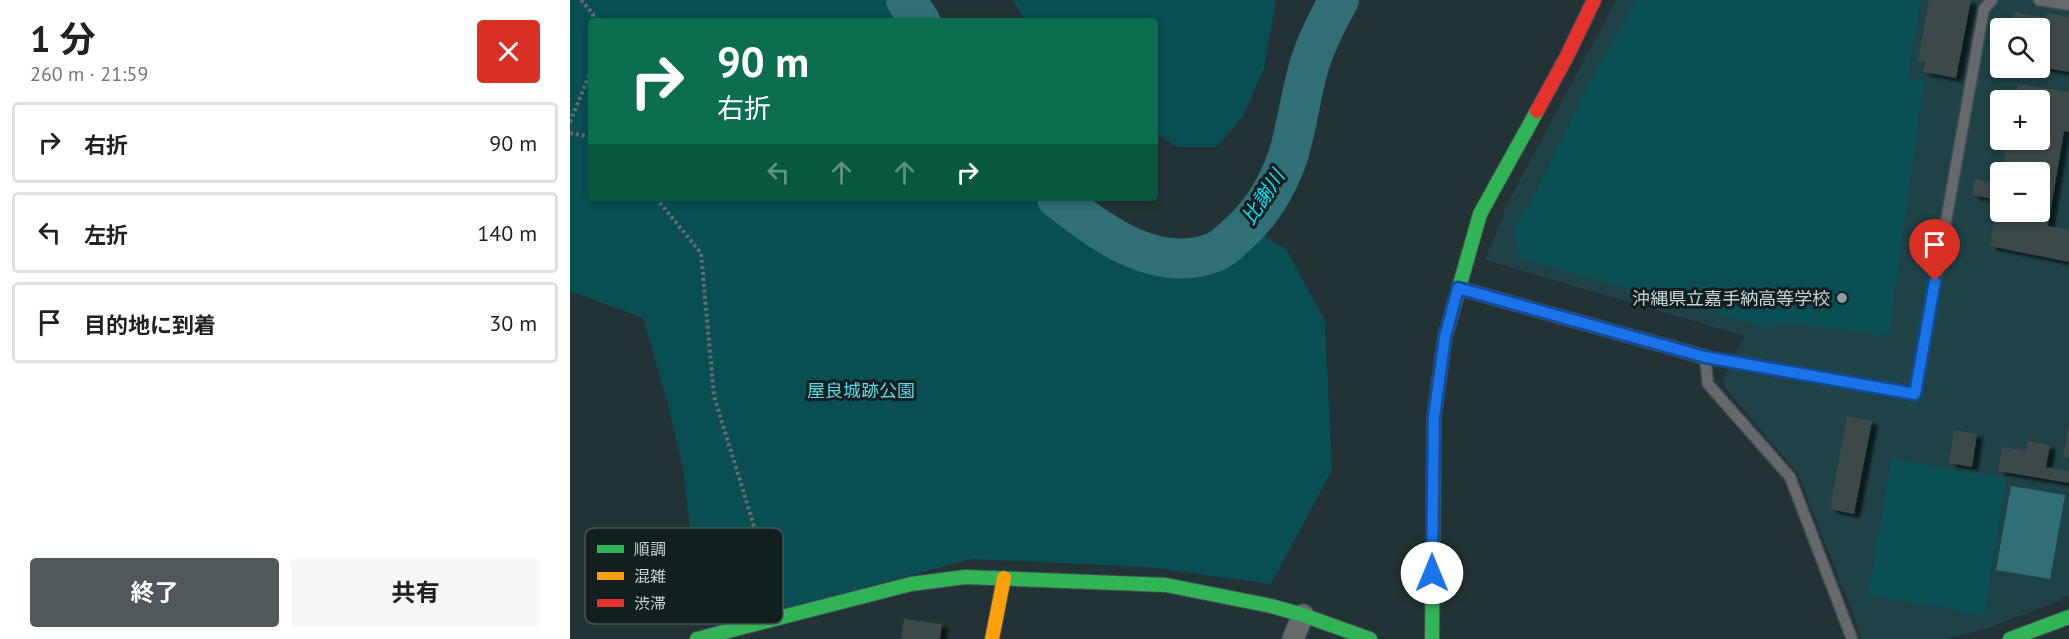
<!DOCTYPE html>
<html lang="ja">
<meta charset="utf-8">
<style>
:root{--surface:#fff;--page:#f6f6f6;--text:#202124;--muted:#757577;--line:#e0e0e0;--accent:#51585b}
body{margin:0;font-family:"PT Sans","Noto Sans JP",sans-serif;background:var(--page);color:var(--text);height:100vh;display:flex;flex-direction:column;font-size:22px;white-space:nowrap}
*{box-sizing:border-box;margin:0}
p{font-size:20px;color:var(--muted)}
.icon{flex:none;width:33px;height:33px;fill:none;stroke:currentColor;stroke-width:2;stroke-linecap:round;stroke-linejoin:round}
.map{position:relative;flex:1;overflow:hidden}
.drawer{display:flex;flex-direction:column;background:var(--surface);width:570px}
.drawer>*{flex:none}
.banner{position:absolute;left:18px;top:18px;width:570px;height:183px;border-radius:6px;box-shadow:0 3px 9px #0003;background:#0b6e4f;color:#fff;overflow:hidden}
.buttons{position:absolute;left:1420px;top:18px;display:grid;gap:12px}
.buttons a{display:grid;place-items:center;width:60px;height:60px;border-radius:6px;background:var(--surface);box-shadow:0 3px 9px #0003;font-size:30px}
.pin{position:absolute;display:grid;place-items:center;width:51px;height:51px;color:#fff;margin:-62px -26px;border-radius:50% 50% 50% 0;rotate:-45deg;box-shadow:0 0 6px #0007}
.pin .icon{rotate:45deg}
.me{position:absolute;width:66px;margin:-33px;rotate:0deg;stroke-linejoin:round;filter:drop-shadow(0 0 4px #0008)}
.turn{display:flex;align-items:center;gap:21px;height:126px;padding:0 30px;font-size:27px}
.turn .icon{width:78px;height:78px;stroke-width:2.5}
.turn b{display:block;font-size:42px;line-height:51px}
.lanes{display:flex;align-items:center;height:57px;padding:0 30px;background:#0003;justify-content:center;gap:30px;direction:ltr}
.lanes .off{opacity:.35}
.round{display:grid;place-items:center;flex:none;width:63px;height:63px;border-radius:6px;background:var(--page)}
.overview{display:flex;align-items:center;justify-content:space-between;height:102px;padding:0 30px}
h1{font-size:36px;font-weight:700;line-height:45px}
.cta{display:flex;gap:12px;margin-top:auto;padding:12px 30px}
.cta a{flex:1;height:69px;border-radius:6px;background:var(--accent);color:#fff;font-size:24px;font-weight:700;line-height:69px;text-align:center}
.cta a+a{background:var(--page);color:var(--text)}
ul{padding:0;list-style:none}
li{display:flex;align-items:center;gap:18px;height:81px;margin:0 12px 9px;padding:0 18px;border:3px solid var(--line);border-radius:6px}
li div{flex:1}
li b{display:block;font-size:22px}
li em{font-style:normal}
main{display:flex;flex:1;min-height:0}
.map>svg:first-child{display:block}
.built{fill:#1e4245;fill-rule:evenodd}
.green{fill:#084e52}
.water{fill:#306f75}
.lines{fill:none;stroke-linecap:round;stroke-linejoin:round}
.river{stroke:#306f75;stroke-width:40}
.building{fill:#3c494a;filter:url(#shadow)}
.lane-casing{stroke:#424f51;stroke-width:13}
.street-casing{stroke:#424f51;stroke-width:23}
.fast-casing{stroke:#424f51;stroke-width:16}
.slow-casing{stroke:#424f51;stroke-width:16}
.jam-casing{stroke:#424f51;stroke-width:16}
.path{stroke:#666c6e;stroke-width:4;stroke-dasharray:3 3;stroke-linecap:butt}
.lane{stroke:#66696b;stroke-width:10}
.street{stroke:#66696b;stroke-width:21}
.fast{stroke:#30b455;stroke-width:14}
.slow{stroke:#ff9f0a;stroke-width:14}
.jam{stroke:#e5322d;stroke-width:14}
.route-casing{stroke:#114b97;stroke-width:15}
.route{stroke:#1a73e8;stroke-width:10}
.poi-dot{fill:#8c9c9e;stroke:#121e1f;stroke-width:2}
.labels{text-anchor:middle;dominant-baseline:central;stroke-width:6;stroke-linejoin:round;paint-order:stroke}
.poi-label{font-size:18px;fill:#c5d5d7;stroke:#121e1f;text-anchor:end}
.park-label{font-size:18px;fill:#56dbe7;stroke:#121e1f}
.water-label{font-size:20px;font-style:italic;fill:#01e8f7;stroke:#121e1f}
.key{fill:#121e1f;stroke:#485556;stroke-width:1.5}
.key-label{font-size:16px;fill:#c5d5d7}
</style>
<main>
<section class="drawer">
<div class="overview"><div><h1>1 分</h1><p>260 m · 21:59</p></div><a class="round" style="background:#d93025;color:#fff"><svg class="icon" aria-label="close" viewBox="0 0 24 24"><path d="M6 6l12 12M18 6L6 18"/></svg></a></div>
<ul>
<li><svg class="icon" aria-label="right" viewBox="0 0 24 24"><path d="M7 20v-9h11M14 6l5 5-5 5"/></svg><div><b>右折</b></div><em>90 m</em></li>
<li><svg class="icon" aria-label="left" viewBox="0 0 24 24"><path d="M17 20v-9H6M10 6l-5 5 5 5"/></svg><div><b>左折</b></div><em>140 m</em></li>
<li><svg class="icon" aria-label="arrive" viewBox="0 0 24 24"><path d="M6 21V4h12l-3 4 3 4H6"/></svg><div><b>目的地に到着</b></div><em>30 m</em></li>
</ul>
<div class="cta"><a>終了</a><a>共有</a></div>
</section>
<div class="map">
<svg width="1499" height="639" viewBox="0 0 1499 639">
<defs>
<filter id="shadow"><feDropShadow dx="6" dy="4" stdDeviation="1.5" flood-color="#0009"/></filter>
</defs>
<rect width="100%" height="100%" fill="#233335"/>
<path class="built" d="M 1046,0 L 1499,0 L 1499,595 L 1484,603 L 1415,629 L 1377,639 L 1291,639 L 1285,619 L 1228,474 L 1155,387 L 1153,379 L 1175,336 L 915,260 L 937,204 ZM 1431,28 L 1470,28 L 1470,68 L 1431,68 ZM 1431,100 L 1470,100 L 1470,140 L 1431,140 ZM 1431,172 L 1470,172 L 1470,212 L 1431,212 Z"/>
<path class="green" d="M 0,0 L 336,0 L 350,21 L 21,21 L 21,198 L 492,198 L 505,212 L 588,256 L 644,253 L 677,226 L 716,249 L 755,320 L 762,470 L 701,584 L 577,567 L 402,559 L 160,623 L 160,576 L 176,549 L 121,537 L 114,474 L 98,405 L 73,318 L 0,291 Z
M 442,0 L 706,0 L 694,69 L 672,118 L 646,147 L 608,147 L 585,133 L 585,21 L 456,21 Z
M 1066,0 L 1351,0 L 1338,77 L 1354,81 L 1319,336 L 1210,322 L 1203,329 L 951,259 L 943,230 L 966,191 L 1017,87 Z
M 1321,459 L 1437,478 L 1414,615 L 1298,595 Z"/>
<path class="water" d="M 1441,486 L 1495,495 L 1480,579 L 1426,570 Z"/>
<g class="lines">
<path class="river" d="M 336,0 L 350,21
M 487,198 C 529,232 586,274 642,253 C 652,250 660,241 668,234 C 690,215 707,187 717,159 C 727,129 730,97 739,66 C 746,43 757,21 769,0"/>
</g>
<path class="building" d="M 1359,0 L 1401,0 L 1386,78 L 1353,72 L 1355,62 L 1348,61 Z
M 1445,12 L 1476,18 L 1477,13 L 1499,17 L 1499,72 L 1470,67 L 1474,43 L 1470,43 L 1470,28 L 1442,28 Z
M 1432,20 L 1442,21 L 1441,28 L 1430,28 Z
M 1448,84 L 1499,92 L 1499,132 L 1494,131 L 1478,226 L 1499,230 L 1499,262 L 1420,246 L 1427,200 L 1402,195 L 1405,179 L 1431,184 L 1431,212 L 1470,212 L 1470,172 L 1432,172 L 1438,140 L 1470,140 L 1470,100 L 1445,100 Z
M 1277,416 L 1302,421 L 1284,514 L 1260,509 Z
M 1498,428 L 1499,428 L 1499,458 L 1493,457 Z
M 1384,430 L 1407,434 L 1402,467 L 1379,463 Z
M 1458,441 L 1480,445 L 1476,467 L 1499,471 L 1499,483 L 1428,471 L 1432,447 L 1456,451 Z
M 334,619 L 372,624 L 370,639 L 331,639 Z"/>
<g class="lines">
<defs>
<path id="lane" d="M 1469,0 L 1499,5
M 1282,639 L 1220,477 L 1138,384 L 1135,357 L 1345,394 L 1414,9 L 1422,0"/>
<path id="street" d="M 723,639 L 733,615"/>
<path id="fast" d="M 127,639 L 341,584 L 395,577 L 596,585 L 701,606 L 733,615 L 800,639
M 862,639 L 864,417 L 875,337 L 910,214 L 967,111
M 1440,639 L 1499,617"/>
<path id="slow" d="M 888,288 L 1135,357
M 422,639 L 434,578"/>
<path id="jam" d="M 967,111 L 997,56 L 1024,0"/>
</defs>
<use href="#lane" class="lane-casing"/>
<use href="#street" class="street-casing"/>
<use href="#fast" class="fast-casing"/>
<use href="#slow" class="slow-casing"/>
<use href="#jam" class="jam-casing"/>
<path class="path" d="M 11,0 L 23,14 L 23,21
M 0,122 L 21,71
M 0,133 L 21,137
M 86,198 L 131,253 L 144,396 L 187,536 L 203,595"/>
<use href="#lane" class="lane"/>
<use href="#street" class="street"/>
<use href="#fast" class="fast"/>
<use href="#slow" class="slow"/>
<use href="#jam" class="jam"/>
</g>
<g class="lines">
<defs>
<path id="route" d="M 862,573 L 864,417 L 875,337 L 888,288 L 1135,357 L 1345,394 L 1365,281"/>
</defs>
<use href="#route" class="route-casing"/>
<use href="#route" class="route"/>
</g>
<circle class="poi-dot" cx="1272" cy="298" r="6"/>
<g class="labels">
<g class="poi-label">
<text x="1260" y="298">沖縄県立嘉手納高等学校</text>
</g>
<g class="park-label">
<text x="291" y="390">屋良城跡公園</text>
</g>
<g class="water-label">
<text transform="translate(693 197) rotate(-57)">比謝川</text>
</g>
</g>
<rect x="15" y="528" width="198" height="96" rx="9" class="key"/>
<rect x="27" y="545" width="27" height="8" fill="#30b455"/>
<rect x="27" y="572" width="27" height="8" fill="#ff9f0a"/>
<rect x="27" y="599" width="27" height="8" fill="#e5322d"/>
<g class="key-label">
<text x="64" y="555">順調</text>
<text x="64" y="582">混雑</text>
<text x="64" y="609">渋滞</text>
</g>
</svg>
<div class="buttons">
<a><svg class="icon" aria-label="search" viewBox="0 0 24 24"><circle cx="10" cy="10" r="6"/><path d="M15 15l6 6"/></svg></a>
<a>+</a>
<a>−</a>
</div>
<div class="pin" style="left:1365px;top:281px;background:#d93025"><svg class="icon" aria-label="arrive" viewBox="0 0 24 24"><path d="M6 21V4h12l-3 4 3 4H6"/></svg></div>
<svg class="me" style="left:862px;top:573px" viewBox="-20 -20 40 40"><circle r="19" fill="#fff"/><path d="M0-13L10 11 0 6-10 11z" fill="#1a73e8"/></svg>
<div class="banner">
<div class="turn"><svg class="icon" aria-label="right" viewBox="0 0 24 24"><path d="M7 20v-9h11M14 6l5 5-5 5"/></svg><div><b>90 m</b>右折</div></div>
<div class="lanes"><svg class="icon off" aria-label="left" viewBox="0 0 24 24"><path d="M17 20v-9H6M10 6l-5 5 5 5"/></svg><svg class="icon off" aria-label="ahead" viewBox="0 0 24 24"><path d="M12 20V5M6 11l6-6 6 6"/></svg><svg class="icon off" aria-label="ahead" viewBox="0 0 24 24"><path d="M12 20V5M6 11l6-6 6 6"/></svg><svg class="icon" aria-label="right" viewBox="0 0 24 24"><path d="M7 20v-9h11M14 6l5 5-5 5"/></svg></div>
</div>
</div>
</main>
